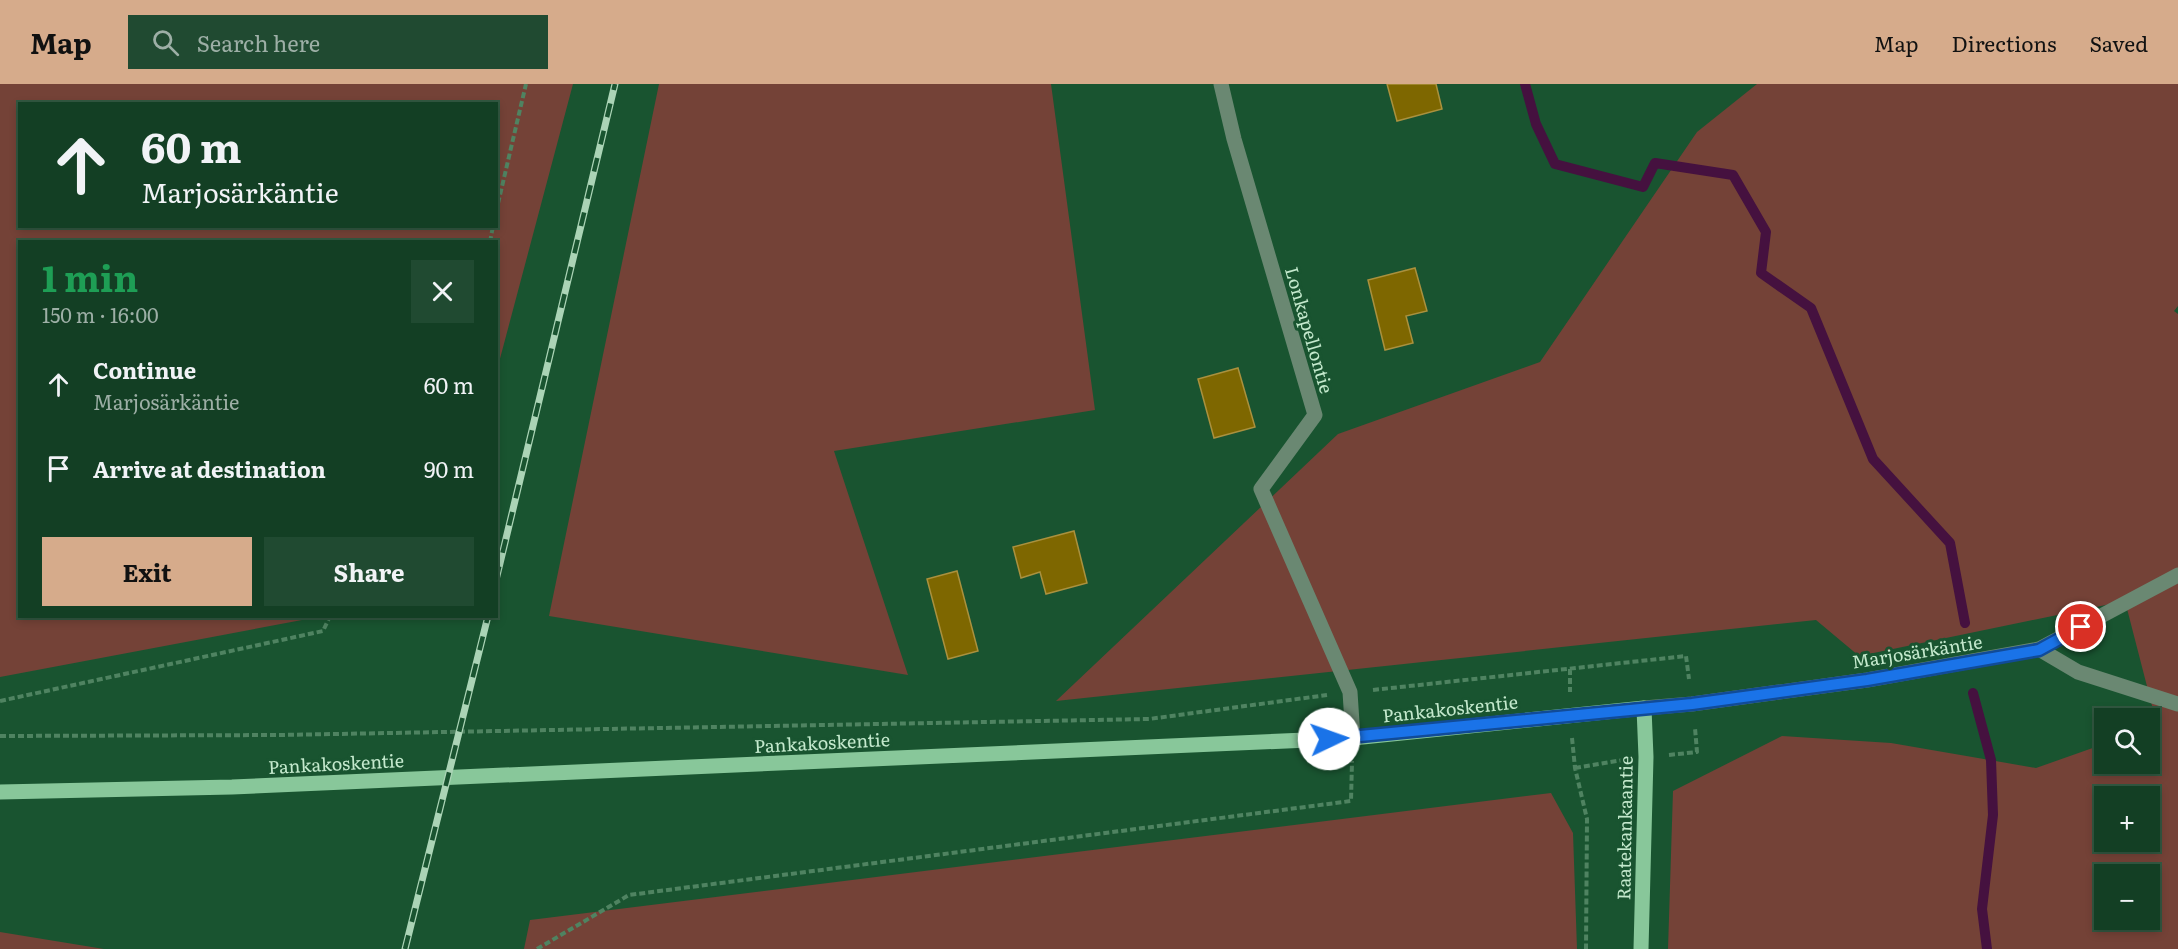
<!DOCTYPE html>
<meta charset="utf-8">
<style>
:root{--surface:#133f24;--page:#204a31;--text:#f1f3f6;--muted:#9dafa6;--line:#325841;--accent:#d6ab8b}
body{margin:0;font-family:Literata,serif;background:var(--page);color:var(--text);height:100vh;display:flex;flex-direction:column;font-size:22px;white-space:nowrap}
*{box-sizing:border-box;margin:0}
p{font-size:20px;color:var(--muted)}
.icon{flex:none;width:33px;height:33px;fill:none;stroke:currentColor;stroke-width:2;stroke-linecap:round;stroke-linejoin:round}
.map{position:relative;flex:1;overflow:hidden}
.details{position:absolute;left:18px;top:156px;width:480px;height:378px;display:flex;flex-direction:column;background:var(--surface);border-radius:0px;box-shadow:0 3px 9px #0003,0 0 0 2px var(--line)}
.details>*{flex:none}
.top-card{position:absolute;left:18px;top:18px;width:480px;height:126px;border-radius:0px;box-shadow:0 3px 9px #0003,0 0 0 2px var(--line);background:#133f24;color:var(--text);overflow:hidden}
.controls{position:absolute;left:2094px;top:624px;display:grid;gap:12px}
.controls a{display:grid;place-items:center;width:66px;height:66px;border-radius:0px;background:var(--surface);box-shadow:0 3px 9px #0003,0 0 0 2px var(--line);font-size:30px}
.pin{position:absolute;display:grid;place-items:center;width:51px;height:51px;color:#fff;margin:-26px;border:3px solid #fff;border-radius:50%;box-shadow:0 2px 6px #0007}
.me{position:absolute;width:66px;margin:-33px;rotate:87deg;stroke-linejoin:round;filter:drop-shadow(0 0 4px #0008)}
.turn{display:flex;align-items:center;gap:21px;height:126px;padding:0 24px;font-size:27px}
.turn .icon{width:78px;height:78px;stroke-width:2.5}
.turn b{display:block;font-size:42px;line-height:51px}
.round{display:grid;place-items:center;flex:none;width:63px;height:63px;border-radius:0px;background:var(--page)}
.overview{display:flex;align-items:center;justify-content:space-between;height:102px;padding:0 24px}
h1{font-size:36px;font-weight:700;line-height:45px;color:#1e9e55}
.primary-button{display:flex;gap:12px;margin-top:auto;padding:12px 24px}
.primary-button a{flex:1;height:69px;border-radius:0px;background:var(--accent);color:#111;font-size:24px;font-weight:700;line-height:69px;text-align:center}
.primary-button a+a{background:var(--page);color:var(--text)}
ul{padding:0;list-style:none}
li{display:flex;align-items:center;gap:18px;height:84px;padding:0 24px}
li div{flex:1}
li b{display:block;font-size:22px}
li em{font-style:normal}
header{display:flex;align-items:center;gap:36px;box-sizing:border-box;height:84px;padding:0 30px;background:var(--accent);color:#111}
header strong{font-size:28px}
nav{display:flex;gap:33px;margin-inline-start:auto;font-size:21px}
.search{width:420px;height:54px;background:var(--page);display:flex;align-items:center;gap:15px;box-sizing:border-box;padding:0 21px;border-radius:0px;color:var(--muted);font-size:22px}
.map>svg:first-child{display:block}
.green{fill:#744237;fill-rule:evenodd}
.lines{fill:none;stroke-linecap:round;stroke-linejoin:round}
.stream{stroke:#45113f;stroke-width:10}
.building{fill:#7e6700;stroke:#aa913e;stroke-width:1.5}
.path{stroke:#4f8361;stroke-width:4;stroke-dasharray:6 3;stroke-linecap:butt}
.minor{stroke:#6a8872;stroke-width:15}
.major{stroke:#88c79a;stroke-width:15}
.rail-casing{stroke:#abd4b6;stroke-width:7}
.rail{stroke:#195430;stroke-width:4.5;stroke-dasharray:14;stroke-linecap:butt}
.route-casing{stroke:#114b97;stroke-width:15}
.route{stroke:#1a73e8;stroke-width:10}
.labels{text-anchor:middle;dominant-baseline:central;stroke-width:6;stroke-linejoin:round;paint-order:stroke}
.street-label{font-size:18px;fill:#c4e9cd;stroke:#195430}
</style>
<header>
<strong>Map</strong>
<div class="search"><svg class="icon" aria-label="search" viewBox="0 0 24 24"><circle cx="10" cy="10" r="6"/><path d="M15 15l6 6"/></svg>Search here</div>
<nav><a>Map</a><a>Directions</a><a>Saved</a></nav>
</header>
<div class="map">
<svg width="2178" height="865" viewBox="0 0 2178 865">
<rect width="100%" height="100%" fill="#195430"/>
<path class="green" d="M 0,0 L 573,0 L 497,286 L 496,158 L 20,158 L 20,532 L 318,533 L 0,593 ZM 20,20 L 496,20 L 496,142 L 20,142 Z
M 659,0 L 1051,0 L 1095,326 L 834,367 L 908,591 L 549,532 Z
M 1757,0 L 2178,0 L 2178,222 L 2174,227 L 2178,230 L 2178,865 L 1668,865 L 1673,707 L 1782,652 L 1891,659 L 2036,684 L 2104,660 L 2104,680 L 2150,680 L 2150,644 L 2157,641 L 2125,517 L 1859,572 L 1816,536 L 1056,617 L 1338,350 L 1540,278 L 1697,48 ZM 2104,712 L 2150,712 L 2150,758 L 2104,758 ZM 2104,790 L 2150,790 L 2150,836 L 2104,836 Z
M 1551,709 L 1573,749 L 1577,865 L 524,865 L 530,836 Z
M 0,848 L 104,865 L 0,865 Z"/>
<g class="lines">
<path class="stream" d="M 1525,0 L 1536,40 L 1555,80 L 1643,103 L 1655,79 L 1733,91 L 1766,148 L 1761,189 L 1811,224 L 1873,375 L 1950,459 L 1965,539
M 1973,609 L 1991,676 L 1993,731 L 1982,825 L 1987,865"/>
</g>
<path class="building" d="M 1387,0 L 1436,0 L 1442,25 L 1397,37 Z
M 1415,184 L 1427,227 L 1406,232 L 1413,259 L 1385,266 L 1368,196 Z
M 1238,284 L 1255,343 L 1214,354 L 1198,295 Z
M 1074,447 L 1087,499 L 1046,510 L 1040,488 L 1021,494 L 1013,463 Z
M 957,487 L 978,567 L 948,575 L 927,495 Z"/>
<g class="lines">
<path class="path" d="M 496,128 L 526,0
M 490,158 L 493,142
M 1570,585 L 1570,608
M 1373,606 L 1686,572 L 1689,595
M 0,617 L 323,547 L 330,532
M 0,652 L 281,651 L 1149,635 L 1327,611
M 1572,654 L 1575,684 L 1587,735 L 1586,865
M 1669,671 L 1697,668 L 1695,644
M 1575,684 L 1623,676
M 537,865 L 629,811 L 1351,717 L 1352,677"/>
<path class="minor" d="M 1221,0 L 1234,55 L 1315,331 L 1261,405 L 1350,608 L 1353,654
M 2039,565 L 2078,588 L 2178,620
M 1644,624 L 1692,620 L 1867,596 L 2039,565 L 2178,491"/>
<path class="major" d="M 0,708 L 232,703 L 1353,654 L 1644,624 L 1646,673 L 1641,865"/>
<defs>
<path id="rail" d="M 496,496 L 615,0
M 405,865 L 488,532"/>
</defs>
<use href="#rail" class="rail-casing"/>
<use href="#rail" class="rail"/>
</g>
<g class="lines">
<defs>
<path id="route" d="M 1329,655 L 1692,620 L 1867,596 L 2039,566 L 2081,543"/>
</defs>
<use href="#route" class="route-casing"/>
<use href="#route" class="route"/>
</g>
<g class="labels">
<g class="street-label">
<text transform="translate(1310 246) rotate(74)">Lonkapellontie</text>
<text transform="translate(1917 567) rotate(-9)">Marjosärkäntie</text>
<text transform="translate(1450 624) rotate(-6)">Pankakoskentie</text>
<text transform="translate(822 658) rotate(-3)">Pankakoskentie</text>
<text transform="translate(336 679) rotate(-3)">Pankakoskentie</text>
<text transform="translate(1624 744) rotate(-89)">Raatekankaantie</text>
</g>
</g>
</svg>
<div class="controls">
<a><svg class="icon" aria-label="search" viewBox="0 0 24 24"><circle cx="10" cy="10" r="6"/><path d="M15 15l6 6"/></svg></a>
<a>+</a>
<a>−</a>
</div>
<div class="pin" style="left:2081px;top:543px;background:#d93025"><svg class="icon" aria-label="arrive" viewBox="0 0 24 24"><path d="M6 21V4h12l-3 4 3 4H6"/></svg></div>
<svg class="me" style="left:1329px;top:655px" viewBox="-20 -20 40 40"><circle r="19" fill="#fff"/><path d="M0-13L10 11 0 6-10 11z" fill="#1a73e8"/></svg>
<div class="top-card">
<div class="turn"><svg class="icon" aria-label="ahead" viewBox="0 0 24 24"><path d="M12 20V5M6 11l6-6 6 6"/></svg><div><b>60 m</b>Marjosärkäntie</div></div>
</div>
<section class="details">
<div class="overview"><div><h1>1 min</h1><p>150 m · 16:00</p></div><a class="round"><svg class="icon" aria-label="close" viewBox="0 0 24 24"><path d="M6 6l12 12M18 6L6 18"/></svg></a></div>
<ul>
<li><svg class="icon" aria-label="ahead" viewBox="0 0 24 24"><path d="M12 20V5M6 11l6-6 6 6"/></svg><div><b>Continue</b><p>Marjosärkäntie</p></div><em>60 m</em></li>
<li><svg class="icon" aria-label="arrive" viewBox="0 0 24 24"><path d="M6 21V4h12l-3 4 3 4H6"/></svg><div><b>Arrive at destination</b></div><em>90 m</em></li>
</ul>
<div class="primary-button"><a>Exit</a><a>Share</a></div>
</section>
</div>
